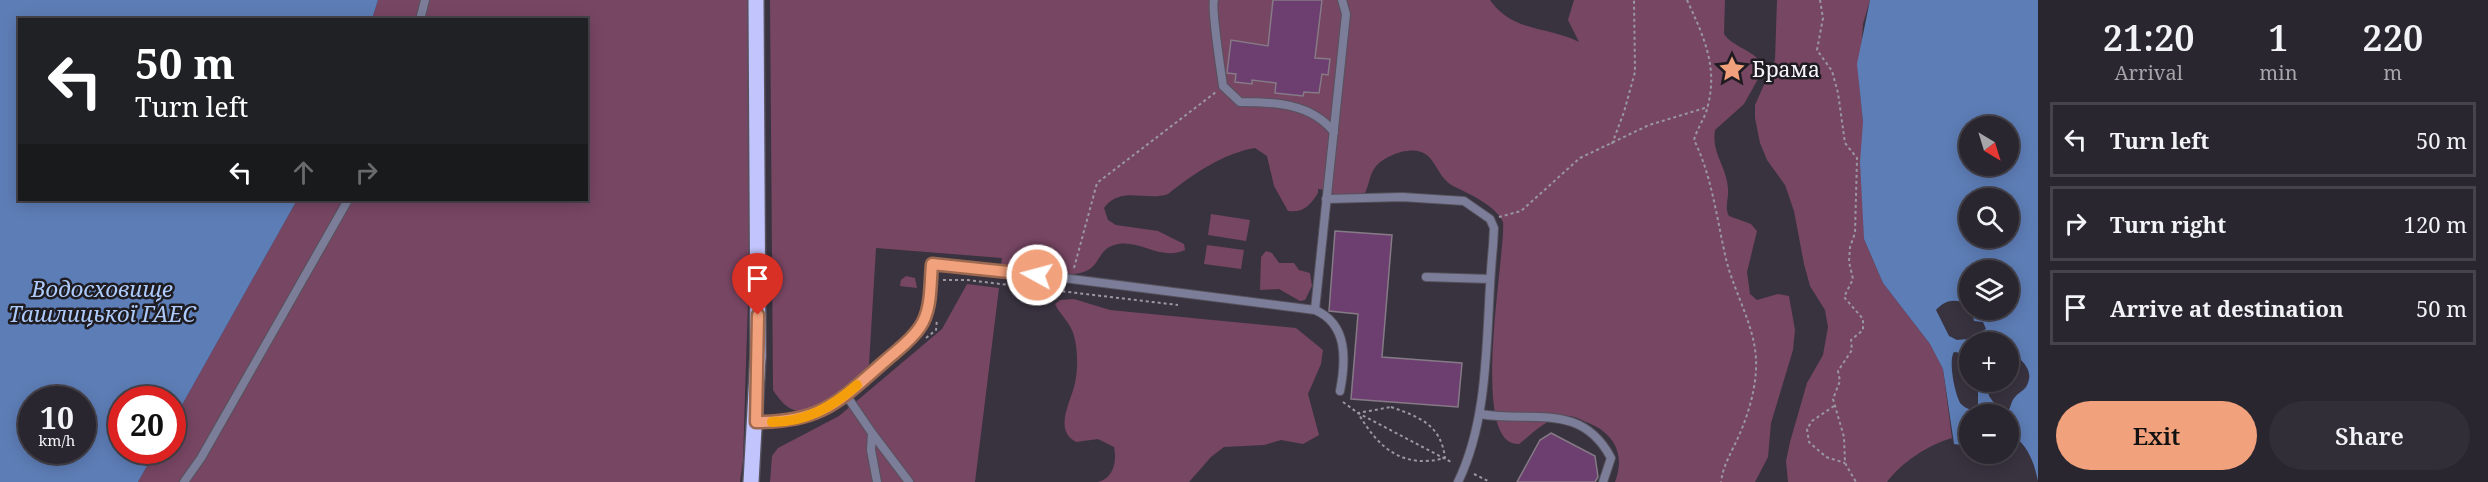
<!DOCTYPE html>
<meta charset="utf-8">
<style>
:root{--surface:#2a262f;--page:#322e37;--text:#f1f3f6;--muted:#a5a5aa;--line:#46434b;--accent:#f1a17b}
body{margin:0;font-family:"Noto Serif",serif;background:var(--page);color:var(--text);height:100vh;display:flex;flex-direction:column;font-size:22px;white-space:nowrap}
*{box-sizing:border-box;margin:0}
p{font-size:20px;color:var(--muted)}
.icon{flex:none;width:33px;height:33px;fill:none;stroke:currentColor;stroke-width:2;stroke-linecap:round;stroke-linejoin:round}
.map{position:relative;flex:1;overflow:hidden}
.sheet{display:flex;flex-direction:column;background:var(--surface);width:450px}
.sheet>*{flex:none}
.top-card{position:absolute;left:18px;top:18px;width:570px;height:183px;border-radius:0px;box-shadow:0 3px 15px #0003,0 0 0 2px var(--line);background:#202124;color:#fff;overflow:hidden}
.needle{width:39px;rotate:142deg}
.controls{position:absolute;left:1959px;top:116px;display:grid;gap:12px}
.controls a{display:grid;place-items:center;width:60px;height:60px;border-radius:50%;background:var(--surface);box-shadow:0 3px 15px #0003,0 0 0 2px var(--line);font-size:30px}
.speed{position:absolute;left:18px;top:386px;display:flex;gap:12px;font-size:30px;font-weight:700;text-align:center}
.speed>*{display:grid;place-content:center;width:78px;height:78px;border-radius:50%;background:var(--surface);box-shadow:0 3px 15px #0003,0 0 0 2px var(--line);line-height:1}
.speed small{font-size:15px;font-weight:400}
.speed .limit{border:9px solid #d22;background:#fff;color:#111}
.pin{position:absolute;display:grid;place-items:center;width:51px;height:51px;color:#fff;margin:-62px -26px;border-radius:50% 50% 50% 0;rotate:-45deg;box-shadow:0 0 6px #0007}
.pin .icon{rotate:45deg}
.me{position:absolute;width:66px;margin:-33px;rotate:277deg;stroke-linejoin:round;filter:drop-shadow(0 0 4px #0008)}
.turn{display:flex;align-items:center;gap:21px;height:126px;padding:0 18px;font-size:27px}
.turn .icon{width:78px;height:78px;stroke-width:2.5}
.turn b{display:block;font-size:42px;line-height:51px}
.lanes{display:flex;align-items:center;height:57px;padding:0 18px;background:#0003;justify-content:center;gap:30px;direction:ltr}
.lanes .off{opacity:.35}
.eta{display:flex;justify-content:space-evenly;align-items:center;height:102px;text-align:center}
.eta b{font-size:36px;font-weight:600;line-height:42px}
.action{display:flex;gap:12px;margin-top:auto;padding:12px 18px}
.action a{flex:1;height:69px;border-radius:36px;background:var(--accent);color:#111;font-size:24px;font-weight:600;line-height:69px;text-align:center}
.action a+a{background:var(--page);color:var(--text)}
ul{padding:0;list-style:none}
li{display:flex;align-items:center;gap:18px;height:75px;margin:0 12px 9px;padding:0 6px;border:3px solid var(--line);border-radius:0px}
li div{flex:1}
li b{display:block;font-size:22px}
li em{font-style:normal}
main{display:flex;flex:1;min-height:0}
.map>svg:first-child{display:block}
.green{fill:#774663}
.water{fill:#5d7db6;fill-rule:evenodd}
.building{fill:#6c3f70;stroke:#857a85;stroke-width:1.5}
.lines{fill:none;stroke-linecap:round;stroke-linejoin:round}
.service-casing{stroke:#56525d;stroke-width:10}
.primary-casing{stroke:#56525d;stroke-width:18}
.path{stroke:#9b97a1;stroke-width:2;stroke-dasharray:3 3;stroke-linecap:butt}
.service{stroke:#7c7d99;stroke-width:8}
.primary{stroke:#c1c4fd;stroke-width:15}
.route-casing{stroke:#9d6950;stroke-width:15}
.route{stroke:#f1a17b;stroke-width:10}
.slow{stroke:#f59e0b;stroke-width:10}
.labels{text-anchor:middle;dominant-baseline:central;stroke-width:5;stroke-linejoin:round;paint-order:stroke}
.poi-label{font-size:21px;fill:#f6f3fb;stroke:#1e1c21;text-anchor:start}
.water-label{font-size:22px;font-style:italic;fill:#aecafa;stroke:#1e1c21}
</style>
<main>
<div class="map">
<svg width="2038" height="482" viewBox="0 0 2038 482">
<rect width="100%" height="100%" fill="#38333f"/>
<path class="green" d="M 378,0 L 749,0 L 750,236 L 743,460 L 740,482 L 138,482 L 156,450 L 172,450 L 173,421 L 297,200 L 586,200 L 586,20 L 372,19 Z
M 770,0 L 1490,0 C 1513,33 1548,26 1579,42 L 1568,20 L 1574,0 L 1725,0 L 1724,34 C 1733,47 1753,50 1761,63 L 1758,79 L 1744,104 L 1715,130 C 1711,153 1727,167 1728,189 C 1729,199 1724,207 1729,216 L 1751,224 L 1757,231 L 1747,272 L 1750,294 L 1757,300 L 1778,294 L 1789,296 L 1795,330 L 1793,350 L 1771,423 L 1768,457 L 1755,482 L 1615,482 C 1626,453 1613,432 1586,422 C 1579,419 1572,415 1564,416 C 1547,418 1532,434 1519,444 C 1468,448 1506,253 1503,222 C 1496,206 1470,194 1455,187 C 1431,175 1438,143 1401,152 C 1393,154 1383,159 1377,165 C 1368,174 1370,189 1361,199 L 1345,203 L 1327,190 L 1318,189 L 1318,193 C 1310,205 1304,213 1288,211 L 1274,186 L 1267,156 L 1255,148 C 1224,153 1193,174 1168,194 C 1147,202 1121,185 1104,208 L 1108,220 L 1116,225 L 1158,231 L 1184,244 L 1185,250 C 1161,261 1141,240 1118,244 C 1098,248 1101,263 1088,270 C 1069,281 1023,267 1001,266 L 1002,258 L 876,248 L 869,365 C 857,377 815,414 798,411 C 786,409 779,399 773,390 Z
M 1777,0 L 1870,0 L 1863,24 L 1859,81 L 1863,122 L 1864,239 L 1883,283 L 1930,344 L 1943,369 L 1952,438 C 1928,445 1902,462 1887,482 L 1788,482 L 1786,461 L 1790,442 L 1807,383 L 1823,355 L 1828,327 L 1825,310 L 1810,286 L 1804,264 L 1794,211 L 1785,185 L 1767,160 L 1760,143 L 1755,118 L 1755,105 L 1775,60 Z
M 1211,214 L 1250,220 L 1246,241 L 1208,235 Z
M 1207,245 L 1244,250 L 1241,269 L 1204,264 Z
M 1266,251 L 1272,253 L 1279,263 L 1294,263 L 1299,270 L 1310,273 L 1312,286 L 1305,300 L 1300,301 L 1279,289 L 1260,290 L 1261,257 Z
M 906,276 L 915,278 L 917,288 L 900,286 L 901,280 Z
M 967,284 L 999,288 L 975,482 L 770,482 L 772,456 L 778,448 L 839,416 L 942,329 Z
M 1074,299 L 1110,310 L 1296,328 L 1323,350 L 1321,364 L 1308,394 L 1319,435 L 1303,444 L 1281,440 L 1264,445 L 1224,447 L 1211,457 L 1189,482 L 1098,482 C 1114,478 1117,461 1114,447 L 1098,439 L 1076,442 C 1053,430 1071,402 1075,383 C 1078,369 1078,350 1074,336 C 1071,323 1060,315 1055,304 L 1060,300 Z"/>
<path class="water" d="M 0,0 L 378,0 L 372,19 L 20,20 L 20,200 L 297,200 L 173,421 L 172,399 L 122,399 L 122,450 L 156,450 L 138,482 L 0,482 ZM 32,399 L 82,399 L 82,450 L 32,450 Z
M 1870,0 L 2038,0 L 2038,481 C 2034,462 2027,442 2009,434 L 2008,414 L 1970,414 L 1969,440 L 1961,445 L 1954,444 L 1943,369 L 1930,344 L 1883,283 L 1864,239 L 1860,162 L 1863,122 L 1857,64 ZM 1970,126 L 2008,126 L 2008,165 L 1970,165 ZM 1970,198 L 2008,198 L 2008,237 L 1970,237 ZM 1970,270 L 2008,270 L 2008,309 L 1971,309 L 1974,321 L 1983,322 L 1986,329 L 1967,339 L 1957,340 L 1949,336 L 1936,310 C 1946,299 1957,298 1969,306 ZM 1993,338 L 2008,342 C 2014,359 2038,366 2026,387 C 2023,391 2018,393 2015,397 C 2010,402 2012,408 2006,413 L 2002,414 L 1989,396 L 1987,381 L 1978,381 L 1978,410 L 1974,411 C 1969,409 1965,408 1961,404 C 1955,396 1948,360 1954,352 L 1969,354 L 1970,342 L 1988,342 Z"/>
<path class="building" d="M 1273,0 L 1322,0 L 1315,58 L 1330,59 L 1328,75 L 1322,74 L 1319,93 L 1304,92 L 1303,96 L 1275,93 L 1276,83 L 1252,80 L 1252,84 L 1235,82 L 1236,74 L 1227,73 L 1231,40 L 1268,46 Z
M 1335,231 L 1392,235 L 1382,357 L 1462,363 L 1458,407 L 1351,399 L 1358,314 L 1329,311 Z
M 1551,433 L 1595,456 L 1598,477 L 1595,482 L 1517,482 L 1540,440 Z"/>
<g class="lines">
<defs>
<path id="service" d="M 1214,0 C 1211,9 1221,71 1223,86 L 1240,102 C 1274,102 1311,103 1334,132
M 420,20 L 425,0
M 1326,199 L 1402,197 L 1464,201 L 1490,219 L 1494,228 L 1493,246 C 1485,323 1492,412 1458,482
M 1426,277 L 1490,279
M 1315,310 L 1346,14 L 1342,0
M 846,395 L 872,433 L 871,450 L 877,482
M 1480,414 C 1531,423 1581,401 1611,458 L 1603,482
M 756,422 C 822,422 837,403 884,362 C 896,351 911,341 920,327 C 932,309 930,285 932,264 L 1001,270 L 1315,310 C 1348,324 1346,360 1340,391
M 872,433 L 909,482
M 184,482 L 201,458 L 348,200"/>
<path id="primary" d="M 751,482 L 758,356 L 756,0"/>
</defs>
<use href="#service" class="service-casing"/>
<use href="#primary" class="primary-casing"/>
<path class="path" d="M 1687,0 C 1703,35 1718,66 1708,105 C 1706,117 1697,128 1694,140 C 1712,176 1717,220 1726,259 C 1735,296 1758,330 1756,369 C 1755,395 1745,425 1733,448 C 1727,461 1723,468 1721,482
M 1820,0 L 1823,18 L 1817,50 L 1832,71 L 1838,93 L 1845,143 L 1857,158 L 1855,233 L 1850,247 L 1849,262 L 1853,279 L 1844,297 L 1863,319 L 1863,330 L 1851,340 L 1852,350 L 1838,371 L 1840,381 L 1833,399 L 1844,437 L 1845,463 L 1856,482
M 1612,144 L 1624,112 L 1635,72 L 1634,0
M 1499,217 L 1521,211 L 1580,158 L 1649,125 L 1708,107
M 1074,268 L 1097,183 L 1216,92
M 943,280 L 967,280 L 1178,305
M 926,338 L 936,330 L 937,319
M 1343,402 L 1358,413 L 1453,463
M 1834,406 L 1812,421 L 1807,429 L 1809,442 L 1826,457 L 1845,463
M 1391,407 C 1420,417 1441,425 1445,458 C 1403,469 1379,449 1358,413 Z
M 1474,474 L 1490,482"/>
<use href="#service" class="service"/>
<use href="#primary" class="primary"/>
</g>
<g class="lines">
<defs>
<path id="route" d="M 758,315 L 756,422 C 821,422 837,403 884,362 C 896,351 911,341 920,327 C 932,310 930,284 932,264 L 1037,275"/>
</defs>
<use href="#route" class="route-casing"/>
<use href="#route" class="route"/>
<path class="slow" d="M 772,422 C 806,422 832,407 857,385"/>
</g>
<defs>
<symbol id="sight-bare" viewBox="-9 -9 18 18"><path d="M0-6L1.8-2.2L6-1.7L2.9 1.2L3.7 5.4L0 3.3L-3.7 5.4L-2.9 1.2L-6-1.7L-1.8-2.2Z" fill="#f1a17b" stroke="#1e1c21" stroke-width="2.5" paint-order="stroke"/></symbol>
</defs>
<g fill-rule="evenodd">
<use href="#sight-bare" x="1713" y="50" width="38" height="38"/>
</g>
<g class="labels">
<g class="poi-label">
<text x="1752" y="69">Брама</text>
</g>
<g class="water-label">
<text x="102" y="288">Водосховище<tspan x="102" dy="25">Ташлицької ГАЕС</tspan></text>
</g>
</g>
</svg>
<div class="controls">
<a><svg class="needle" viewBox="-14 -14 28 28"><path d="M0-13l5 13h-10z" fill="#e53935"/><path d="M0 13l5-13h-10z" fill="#a5a5aa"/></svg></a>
<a><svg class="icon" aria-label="search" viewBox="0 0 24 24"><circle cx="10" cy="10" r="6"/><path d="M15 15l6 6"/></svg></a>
<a><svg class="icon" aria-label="layers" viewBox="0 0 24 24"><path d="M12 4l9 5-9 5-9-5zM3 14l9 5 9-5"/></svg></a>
<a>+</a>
<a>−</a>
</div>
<div class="speed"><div>10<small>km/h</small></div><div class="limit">20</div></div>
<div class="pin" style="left:758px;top:315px;background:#d93025"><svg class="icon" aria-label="arrive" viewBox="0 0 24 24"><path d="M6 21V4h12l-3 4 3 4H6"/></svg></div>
<svg class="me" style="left:1037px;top:275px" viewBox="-20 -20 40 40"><circle r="17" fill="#f1a17b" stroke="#fff" stroke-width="3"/><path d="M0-11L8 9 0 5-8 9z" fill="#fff"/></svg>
<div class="top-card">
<div class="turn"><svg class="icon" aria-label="left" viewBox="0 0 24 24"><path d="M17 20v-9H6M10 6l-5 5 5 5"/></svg><div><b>50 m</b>Turn left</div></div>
<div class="lanes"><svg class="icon" aria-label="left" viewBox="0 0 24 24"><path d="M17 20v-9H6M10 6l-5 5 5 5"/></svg><svg class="icon off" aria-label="ahead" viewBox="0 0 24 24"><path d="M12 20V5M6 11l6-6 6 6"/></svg><svg class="icon off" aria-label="right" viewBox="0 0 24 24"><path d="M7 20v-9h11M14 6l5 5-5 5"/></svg></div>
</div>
</div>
<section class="sheet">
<div class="eta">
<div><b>21:20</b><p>Arrival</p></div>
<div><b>1</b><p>min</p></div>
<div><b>220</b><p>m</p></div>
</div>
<ul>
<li><svg class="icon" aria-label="left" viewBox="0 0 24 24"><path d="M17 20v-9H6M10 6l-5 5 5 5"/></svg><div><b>Turn left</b></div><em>50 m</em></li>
<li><svg class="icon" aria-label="right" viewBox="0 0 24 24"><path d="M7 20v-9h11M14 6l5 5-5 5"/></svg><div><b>Turn right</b></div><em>120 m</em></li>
<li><svg class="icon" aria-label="arrive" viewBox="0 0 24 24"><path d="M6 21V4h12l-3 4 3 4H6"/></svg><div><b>Arrive at destination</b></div><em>50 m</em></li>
</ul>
<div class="action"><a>Exit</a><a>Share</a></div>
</section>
</main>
